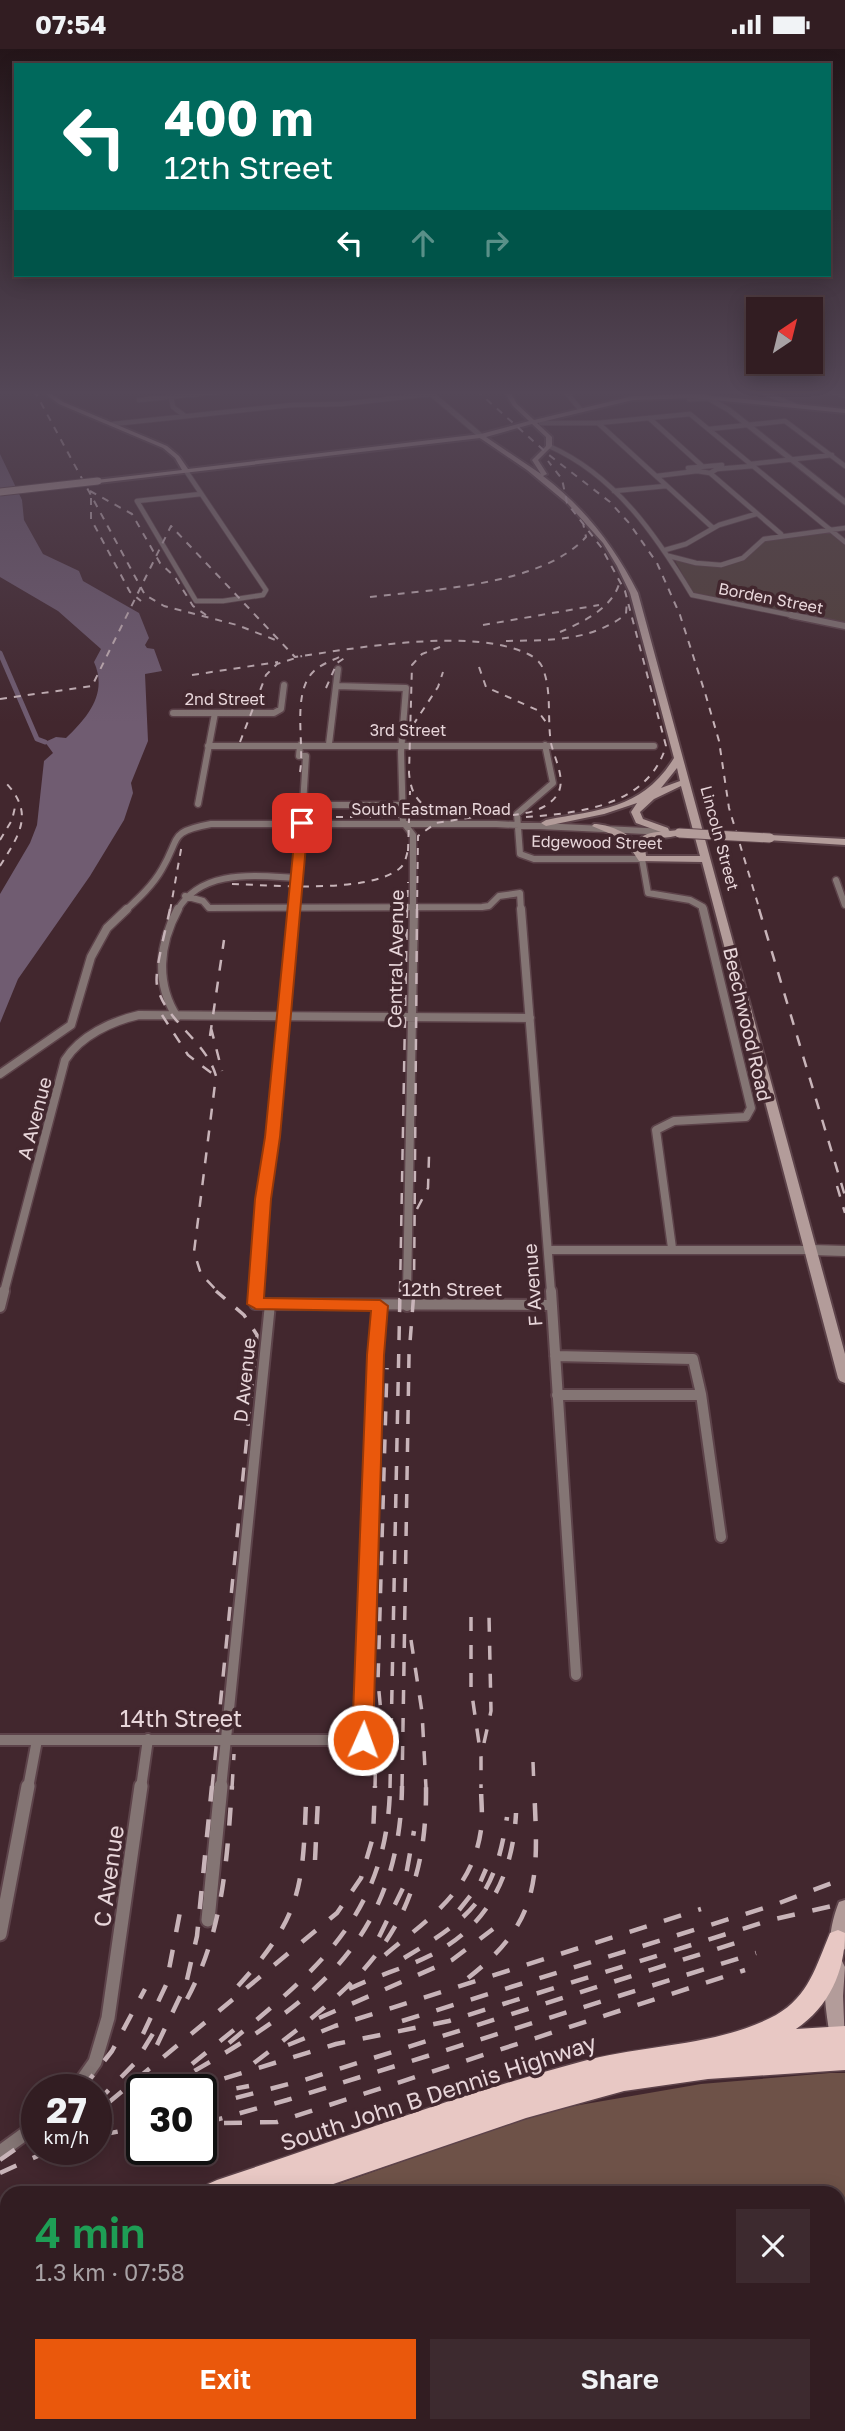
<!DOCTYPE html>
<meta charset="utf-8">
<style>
:root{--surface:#321d22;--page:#3d2a2f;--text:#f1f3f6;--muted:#a8a2a5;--line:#4d3b40;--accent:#ea580c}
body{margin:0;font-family:"Golos Text",sans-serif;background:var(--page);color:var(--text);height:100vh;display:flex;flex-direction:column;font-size:26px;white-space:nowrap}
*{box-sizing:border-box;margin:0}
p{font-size:23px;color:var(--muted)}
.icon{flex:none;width:38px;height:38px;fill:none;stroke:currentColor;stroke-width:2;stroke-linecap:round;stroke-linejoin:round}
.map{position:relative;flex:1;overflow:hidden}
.details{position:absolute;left:0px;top:2137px;width:845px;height:247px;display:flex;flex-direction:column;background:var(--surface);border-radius:21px 21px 0 0;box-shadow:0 4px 18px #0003,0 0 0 2px var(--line)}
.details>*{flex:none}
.top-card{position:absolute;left:14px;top:14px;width:817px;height:214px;border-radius:0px;box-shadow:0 4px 18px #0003,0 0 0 2px var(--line);background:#00695c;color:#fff;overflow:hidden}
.needle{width:46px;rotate:35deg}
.tools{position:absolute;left:746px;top:248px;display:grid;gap:14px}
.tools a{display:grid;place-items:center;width:77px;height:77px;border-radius:0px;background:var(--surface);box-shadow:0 4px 18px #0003,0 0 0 2px var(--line);font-size:35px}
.speed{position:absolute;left:21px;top:2025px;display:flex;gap:14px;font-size:35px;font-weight:700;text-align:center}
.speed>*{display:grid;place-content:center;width:91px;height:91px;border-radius:50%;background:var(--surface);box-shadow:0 4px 18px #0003,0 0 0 2px var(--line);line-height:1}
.speed small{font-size:18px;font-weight:400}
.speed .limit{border:4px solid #111;border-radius:10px;background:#fff;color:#111}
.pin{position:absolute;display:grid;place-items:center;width:60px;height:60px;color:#fff;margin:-30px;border-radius:14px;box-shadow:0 4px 10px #0006}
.me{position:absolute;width:77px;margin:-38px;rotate:2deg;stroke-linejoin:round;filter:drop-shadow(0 0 5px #0008)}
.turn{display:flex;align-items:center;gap:24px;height:147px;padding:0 35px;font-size:32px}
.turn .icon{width:91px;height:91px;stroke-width:2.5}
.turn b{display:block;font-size:49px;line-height:60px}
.lanes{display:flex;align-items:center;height:66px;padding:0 35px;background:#0003;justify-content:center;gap:35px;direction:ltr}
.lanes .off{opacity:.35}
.round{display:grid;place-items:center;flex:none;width:74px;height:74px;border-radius:0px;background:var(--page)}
.summary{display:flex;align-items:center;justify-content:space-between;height:119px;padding:0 35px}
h1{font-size:42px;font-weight:600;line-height:52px;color:#1e9e55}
.cta{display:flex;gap:14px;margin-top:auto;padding:14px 35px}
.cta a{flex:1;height:80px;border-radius:0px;background:var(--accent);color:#fff;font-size:28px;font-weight:600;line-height:80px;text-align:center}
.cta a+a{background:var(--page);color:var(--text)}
.status{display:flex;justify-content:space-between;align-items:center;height:49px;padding:0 35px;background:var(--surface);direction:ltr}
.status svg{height:19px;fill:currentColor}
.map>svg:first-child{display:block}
.green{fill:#524039}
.forest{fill:#6e5248}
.water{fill:#705c71}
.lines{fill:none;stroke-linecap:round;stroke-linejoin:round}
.canal{stroke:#705c71;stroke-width:5}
.minor-far4-casing{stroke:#5d434a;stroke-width:6}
.minor-far3-casing{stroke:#5d434a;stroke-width:9}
.minor-far2-casing{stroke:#5d434a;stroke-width:11}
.minor-far1-casing{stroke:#5d434a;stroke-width:14}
.minor-casing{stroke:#5d434a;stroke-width:17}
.tertiary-far1-casing{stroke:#5d434a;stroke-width:7}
.tertiary-casing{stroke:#5d434a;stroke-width:13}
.secondary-casing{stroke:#5d434a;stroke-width:4}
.trunk-casing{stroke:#5d434a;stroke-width:3}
.minor-far4{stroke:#847574;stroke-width:4.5}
.minor-far3{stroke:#847574;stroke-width:6}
.minor-far2{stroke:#847574;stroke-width:8}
.minor-far1{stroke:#847574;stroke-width:10}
.minor{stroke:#847574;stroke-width:13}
.tertiary-far1{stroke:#847574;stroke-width:5}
.tertiary{stroke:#847574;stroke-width:10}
.secondary{fill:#b39c9a;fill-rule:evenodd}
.trunk{fill:#e8c8c4;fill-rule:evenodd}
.rail-far3{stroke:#c8b4b9;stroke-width:2;stroke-dasharray:7 7;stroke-linecap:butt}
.rail-far2{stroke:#c8b4b9;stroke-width:2.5;stroke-dasharray:11 11;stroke-linecap:butt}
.rail-far1{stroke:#c8b4b9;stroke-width:3.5;stroke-dasharray:14 14;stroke-linecap:butt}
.rail{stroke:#c8b4b9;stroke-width:4.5;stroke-dasharray:18 18;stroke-linecap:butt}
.minor-bridge-casing{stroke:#5d434a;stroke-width:9;stroke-linecap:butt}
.secondary-bridge-far1-casing{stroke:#5d434a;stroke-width:9;stroke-linecap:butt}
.secondary-bridge-casing{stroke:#5d434a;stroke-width:11;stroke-linecap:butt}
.minor-bridge{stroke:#847574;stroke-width:6}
.secondary-bridge-far1{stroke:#b39c9a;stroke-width:7}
.secondary-bridge{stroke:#b39c9a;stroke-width:9}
.route{fill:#ea580c;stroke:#983908;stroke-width:2}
.labels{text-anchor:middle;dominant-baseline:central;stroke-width:7;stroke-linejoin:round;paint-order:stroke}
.far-street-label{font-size:16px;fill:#e8d6da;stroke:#42272e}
.street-label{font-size:19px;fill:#e8d6da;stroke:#42272e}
.near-street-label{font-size:23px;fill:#e8d6da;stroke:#42272e}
</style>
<div class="status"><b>07:54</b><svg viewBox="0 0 49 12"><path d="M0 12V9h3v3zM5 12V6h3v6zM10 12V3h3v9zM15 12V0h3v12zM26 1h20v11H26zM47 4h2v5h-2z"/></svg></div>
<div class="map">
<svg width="845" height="2382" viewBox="0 0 845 2382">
<rect width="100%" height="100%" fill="#42272e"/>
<path class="green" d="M 828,481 L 845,496 L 845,576 L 694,546 L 673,508 L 724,517 L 733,514 L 768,490 L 781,485 Z"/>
<path class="forest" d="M 830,2024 L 845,2024 L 845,2266 L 838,2267 L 838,2144 L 313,2144 L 545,2062 L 701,2035 Z
M 173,2377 L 173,2376 L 403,2377 L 394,2382 L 163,2382 Z"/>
<path class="water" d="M 0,405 L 22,451 L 24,471 L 43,505 L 79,522 L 83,532 L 139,564 L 149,589 L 145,596 L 147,599 L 154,600 L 162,622 L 145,625 L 148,692 L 131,734 L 133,744 L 124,771 L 90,827 L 18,930 L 0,974 L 0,845 L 30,794 L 37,776 L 44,712 L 53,704 L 45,693 L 56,688 L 66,689 C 88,668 108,644 94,613 L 101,600 L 58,562 L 0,528 Z
M 845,2266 L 845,2382 L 394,2382 L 403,2376 L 838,2376 L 838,2267 Z"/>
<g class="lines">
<path class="canal" d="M 0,604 L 37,690 L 45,693"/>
<defs>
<path id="minor-far4" d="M 564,341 L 580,360
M 756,341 L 797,357
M 827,341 L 845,347
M 567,344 L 584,341
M 171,348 L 173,358 L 185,367
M 139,351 L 238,341
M 649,369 L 701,416
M 541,374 L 598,374 L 690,365 L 845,493
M 598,374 L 713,479
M 113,375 L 292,356 L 342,355 L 432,345
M 709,380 L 785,372 L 845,417
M 549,397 C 615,426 656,486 692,546 L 800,568
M 751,415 L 832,406
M 688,419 L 722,416
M 186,422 L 266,541 L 263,546 L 223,552 L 196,552 L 137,452 L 201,445
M 710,424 L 781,485
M 657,427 L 697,422 L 710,424 L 717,420 L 753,417
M 614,442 L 666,437
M 665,501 L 686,495 L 719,476 L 756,465
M 669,507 L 696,514 L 721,516 L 743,509 L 764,490 L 845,479"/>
<path id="minor-far3" d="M 791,566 L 845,577
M 336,637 L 406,639 L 401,703 L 403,773 L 413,786 L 413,862
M 173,664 L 274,664 L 281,660 L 284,636
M 329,695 L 338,620
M 300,696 L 299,707 L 306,707 L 303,756 L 404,756
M 545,696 L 553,734 L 517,765 L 520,805 L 534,810 L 642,810 L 648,844 L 690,851 L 703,858 L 704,862
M 208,697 L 654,697
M 198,755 L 215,664
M 836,831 L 845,856
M 185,847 L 203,852 L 209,859 L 482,858 L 489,857 L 499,847 L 520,844 L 521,862
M 125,862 C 139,849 153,836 162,820 C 181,788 168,783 211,775 L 496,775 L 667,783
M 177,862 C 201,819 256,827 297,829
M 294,862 L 302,774"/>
<path id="minor-far2" d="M 521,860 L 551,1243
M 177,968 C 155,934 159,895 178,860
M 0,1025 L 71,976 L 91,908 L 107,879 L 127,860
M 672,1199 L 656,1081 L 674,1072 L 746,1068 L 751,1059 L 703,860
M 548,1201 L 811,1201
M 4,1243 L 65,1011 C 80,987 112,972 139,966 L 530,969
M 256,1243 C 266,1115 282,988 294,860
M 407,1243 L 414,860"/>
<path id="minor-far1" d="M 256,1242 L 255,1255 L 551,1256
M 551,1242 L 576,1626
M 407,1257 L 407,1242
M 0,1258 L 4,1242
M 555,1307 L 693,1310 L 701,1345 L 721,1488
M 557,1346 L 701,1346
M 0,1691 L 363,1691 L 375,1306 L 380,1257
M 28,1739 L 37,1691
M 141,1739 L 148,1690
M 221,1739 L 270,1255"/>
<path id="minor" d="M 208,1871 L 221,1737
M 0,1885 L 28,1737
M 76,2040 L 95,2013 L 108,1969 L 141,1737
M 0,2103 L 37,2076"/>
<path id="tertiary-far1" d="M 427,341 L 481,387
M 694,341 L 729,361 L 845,453
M 689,350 L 711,349"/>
<path id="tertiary" d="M 811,1201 L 845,1202"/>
<path id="secondary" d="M 40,341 L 46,341 L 63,353 L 167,397 L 179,407 L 188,420 L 481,385 L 529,372 L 513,357 L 503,341 L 509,341 L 517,355 L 534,371 L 633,347 L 694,345 L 845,360 L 845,364 L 694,349 L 633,351 L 537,374 L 552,388 L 552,397 L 538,411 L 547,425 L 543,427 C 585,459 614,497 638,544 L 845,1305 L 845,1334 L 840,1332 L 838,1329 L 702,813 L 639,812 L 625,791 L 592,777 L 594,775 C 608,775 629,784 637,795 C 641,785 651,783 661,783 L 636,774 L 631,763 L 637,754 L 604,765 L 546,777 L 541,774 L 546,771 C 600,760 642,761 674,709 L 630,544 L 617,517 L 603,494 L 568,455 L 527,421 L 480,389 L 98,434 L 96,433 L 96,431 L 182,421 L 175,409 L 163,399 L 59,355 ZM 532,375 L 546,388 L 546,397 L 532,411 L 541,425 L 486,388 ZM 677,719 L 680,732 L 661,739 ZM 681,737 L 700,807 L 646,807 L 645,799 L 647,793 C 659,787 673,790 684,784 L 679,781 L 669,782 L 668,779 L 643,770 L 640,763 L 654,750 Z
M 770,786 L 845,790 L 845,796 L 767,791 L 767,787 Z
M 845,1851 L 845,1900 L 838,1905 L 832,1902 C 827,1890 834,1865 839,1853 Z
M 836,1909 L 842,1912 L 845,1918 L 843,1947 L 845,1996 L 839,1998 L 833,1995 L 830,1989 C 827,1965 820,1935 830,1912 Z"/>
<path id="trunk" d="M 838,1881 L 845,1884 C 845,1922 829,1958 796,1980 L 845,1977 L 845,2021 L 708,2030 L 624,2042 L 526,2069 L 307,2144 L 205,2144 L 208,2135 L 217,2131 C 338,2091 457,2046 580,2013 C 644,1995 717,1998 776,1966 C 809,1947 816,1917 830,1884 Z
M 7,2204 L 7,2248 L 0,2250 L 0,2207 Z"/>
</defs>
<use href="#minor-far4" class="minor-far4-casing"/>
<use href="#minor-far3" class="minor-far3-casing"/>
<use href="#minor-far2" class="minor-far2-casing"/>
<use href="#minor-far1" class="minor-far1-casing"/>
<use href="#minor" class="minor-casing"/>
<use href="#tertiary-far1" class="tertiary-far1-casing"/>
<use href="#tertiary" class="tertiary-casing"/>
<use href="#secondary" class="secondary-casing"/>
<use href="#trunk" class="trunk-casing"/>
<use href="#minor-far4" class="minor-far4"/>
<use href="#minor-far3" class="minor-far3"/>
<use href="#minor-far2" class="minor-far2"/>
<use href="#minor-far1" class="minor-far1"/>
<use href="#minor" class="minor"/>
<use href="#tertiary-far1" class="tertiary-far1"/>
<use href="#tertiary" class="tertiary"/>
<use href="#secondary" class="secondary"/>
<use href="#trunk" class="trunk"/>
<path class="rail-far3" d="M 34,341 L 145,546 L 164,557 L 237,576 L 278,592
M 476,341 L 549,406 L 610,453 L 629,474 L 657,514 L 680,566 L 706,647 L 719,692 L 729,759 L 760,862
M 90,442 L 132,465 L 160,514 L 175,528 L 193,557 L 206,566
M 91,449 L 91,470 L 130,543 L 141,552
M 370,548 C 434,540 541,537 586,488 L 583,474
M 483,576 L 599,556
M 560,583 C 583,573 615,558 620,531
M 506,592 C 548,591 591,593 626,565 L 627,551
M 440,598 L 422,605 L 412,616 L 409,724 C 411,746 419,757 440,764
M 479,618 L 486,638 L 537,661 L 549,677
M 192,626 L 278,613
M 326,639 L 337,614 L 349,606
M 0,650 L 92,637 L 171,477 L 295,608 C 357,599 472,578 528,605 C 534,608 541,613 543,620 C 552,643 547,670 551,694 C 554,709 567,731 557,746 C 542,768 507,766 483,768
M 413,676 L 438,638 L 443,623
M 240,693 L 266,626 L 277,615 L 302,607
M 300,723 C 305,694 291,644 314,622 C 321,615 334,611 343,606
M 322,768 L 446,768
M 526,768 C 580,764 648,757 666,697 L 625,542 L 601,498 L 567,454 L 562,430 L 548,412
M 0,791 L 12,771 L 16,754
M 408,802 L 410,742
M 0,817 C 19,786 35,765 6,734
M 232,835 C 273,836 366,845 399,820 C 405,816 406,808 408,801
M 170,862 L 182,795
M 407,862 L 408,833
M 417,862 L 418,787 L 436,774 L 474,768"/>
<path class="rail-far2" d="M 170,860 C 167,876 154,922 157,936 C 164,972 206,991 216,1027 L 194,1203 L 201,1225 L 218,1243
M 759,860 L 845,1147
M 162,966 L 188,1006 L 214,1026
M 211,979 L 222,1022
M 210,987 L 224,891
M 837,1137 L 845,1164
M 417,1160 L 428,1139 L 429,1107
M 400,1243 L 407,860
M 414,1243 L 417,860"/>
<path class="rail-far1" d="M 471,1568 L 471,1639 L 481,1708 L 481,1739
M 411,1591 L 422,1663 L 426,1739
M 383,1684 L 378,1633 L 387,1319
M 484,1694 L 491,1662 L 489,1567
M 533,1713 L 534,1739
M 212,1739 L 257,1286 L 244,1266 L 216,1242
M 232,1739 L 234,1705
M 375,1739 L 376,1692
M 390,1739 L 400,1242
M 402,1739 L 409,1306 L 414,1242"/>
<path class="rail" d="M 315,1811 L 318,1750
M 459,1861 L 479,1836 L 486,1820
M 379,1888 L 404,1837 L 414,1782
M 385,1906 C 429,1869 472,1843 481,1781 C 483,1767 481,1751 481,1737
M 404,1909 C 472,1868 495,1849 507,1768
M 468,1929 C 543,1871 538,1825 534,1737
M 238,1937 C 300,1869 303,1841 306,1751
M 349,1940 C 375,1927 403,1920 429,1907 C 487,1879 513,1827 516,1764
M 187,1950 C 223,1883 227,1812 232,1737
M 319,1969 L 452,1911 L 493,1880
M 402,1972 L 774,1856 L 845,1829
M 143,1985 L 166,1936 L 180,1863
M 229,1994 C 319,1919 388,1864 390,1737
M 157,1996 L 186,1935 L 197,1887 L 212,1737
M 288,1996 L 335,1977 L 701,1860
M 254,2014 C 360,1933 428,1883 426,1737
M 192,2015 L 235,1980
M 82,2040 L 112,2002 L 145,1940
M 163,2040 C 294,1965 400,1906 402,1737
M 190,2040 L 336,1995 L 449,1972 L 771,1871 L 845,1854
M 201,2046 L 249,2037
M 96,2054 L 135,2014 L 157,1978
M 108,2054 L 337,1864 L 361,1829 L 373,1788 L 375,1737
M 201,2058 L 304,2031 L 745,1891
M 205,2074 L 287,2051 L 756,1904
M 224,2074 L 277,2073 L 745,1921
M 96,2080 L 142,2060
M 100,2086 L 142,2078
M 0,2111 L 37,2085
M 0,2124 L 53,2100"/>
<defs>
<path id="minor-bridge" d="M 311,785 L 313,764"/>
<path id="secondary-bridge-far1" d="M 0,443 L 98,432"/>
<path id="secondary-bridge" d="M 679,784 L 770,789"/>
</defs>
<use href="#minor-bridge" class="minor-bridge-casing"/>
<use href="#secondary-bridge-far1" class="secondary-bridge-far1-casing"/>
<use href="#secondary-bridge" class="secondary-bridge-casing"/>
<use href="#minor-bridge" class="minor-bridge"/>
<use href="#secondary-bridge-far1" class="secondary-bridge-far1"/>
<use href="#secondary-bridge" class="secondary-bridge"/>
</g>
<linearGradient id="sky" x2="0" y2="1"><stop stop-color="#241519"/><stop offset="0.51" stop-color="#544757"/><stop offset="1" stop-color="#544757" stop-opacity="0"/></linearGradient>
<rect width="845" height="674" fill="url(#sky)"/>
<path class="route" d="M 302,770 L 308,774 L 280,1088 L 271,1150 L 264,1249 L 380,1251 L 388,1257 L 384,1306 L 373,1691 L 370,1698 L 363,1700 L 355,1698 L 352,1691 L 367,1306 L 371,1262 L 256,1260 L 247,1255 L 255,1150 L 265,1088 L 296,774 Z"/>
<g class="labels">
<g class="far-street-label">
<text transform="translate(771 549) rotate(11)">Borden Street</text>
<text x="225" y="650">2nd Street</text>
<text x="408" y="681">3rd Street</text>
<text x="431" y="760">South Eastman Road</text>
<text transform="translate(720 789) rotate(75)">Lincoln Street</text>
<text transform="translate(597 793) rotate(1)">Edgewood Street</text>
</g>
<g class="street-label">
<text transform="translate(395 910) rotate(-89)">Central Avenue</text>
<text transform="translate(748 975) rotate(77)">Beechwood Road</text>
<text transform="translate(34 1069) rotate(-75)">A Avenue</text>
<text transform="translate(532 1236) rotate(-94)">F Avenue</text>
<text x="452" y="1239">12th Street</text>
<text transform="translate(244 1331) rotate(-84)">D Avenue</text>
</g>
<g class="near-street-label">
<text x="181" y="1669">14th Street</text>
<text transform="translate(108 1827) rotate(-82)">C Avenue</text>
<text transform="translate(438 2043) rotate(-18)">South John B Dennis Highway</text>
</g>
</g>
</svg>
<div class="tools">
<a><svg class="needle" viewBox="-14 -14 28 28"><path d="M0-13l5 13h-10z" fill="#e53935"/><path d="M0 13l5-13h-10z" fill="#a8a2a5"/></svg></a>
</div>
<div class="speed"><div>27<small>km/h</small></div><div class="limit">30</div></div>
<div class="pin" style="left:302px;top:774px;background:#d93025"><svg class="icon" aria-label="arrive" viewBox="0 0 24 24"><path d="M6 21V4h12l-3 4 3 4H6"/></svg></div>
<svg class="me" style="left:363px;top:1691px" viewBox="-20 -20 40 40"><circle r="17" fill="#ea580c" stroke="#fff" stroke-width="3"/><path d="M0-11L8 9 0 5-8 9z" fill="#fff"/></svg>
<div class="top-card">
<div class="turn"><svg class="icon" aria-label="left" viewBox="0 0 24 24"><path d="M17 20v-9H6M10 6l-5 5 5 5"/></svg><div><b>400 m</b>12th Street</div></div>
<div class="lanes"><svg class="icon" aria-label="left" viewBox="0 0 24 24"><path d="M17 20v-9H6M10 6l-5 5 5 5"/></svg><svg class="icon off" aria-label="ahead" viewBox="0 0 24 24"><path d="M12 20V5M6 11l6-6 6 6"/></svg><svg class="icon off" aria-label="right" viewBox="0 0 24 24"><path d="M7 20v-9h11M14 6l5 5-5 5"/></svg></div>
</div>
<section class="details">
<div class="summary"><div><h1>4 min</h1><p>1.3 km · 07:58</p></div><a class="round"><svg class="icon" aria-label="close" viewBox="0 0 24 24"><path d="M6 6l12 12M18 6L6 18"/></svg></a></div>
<div class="cta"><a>Exit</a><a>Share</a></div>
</section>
</div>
